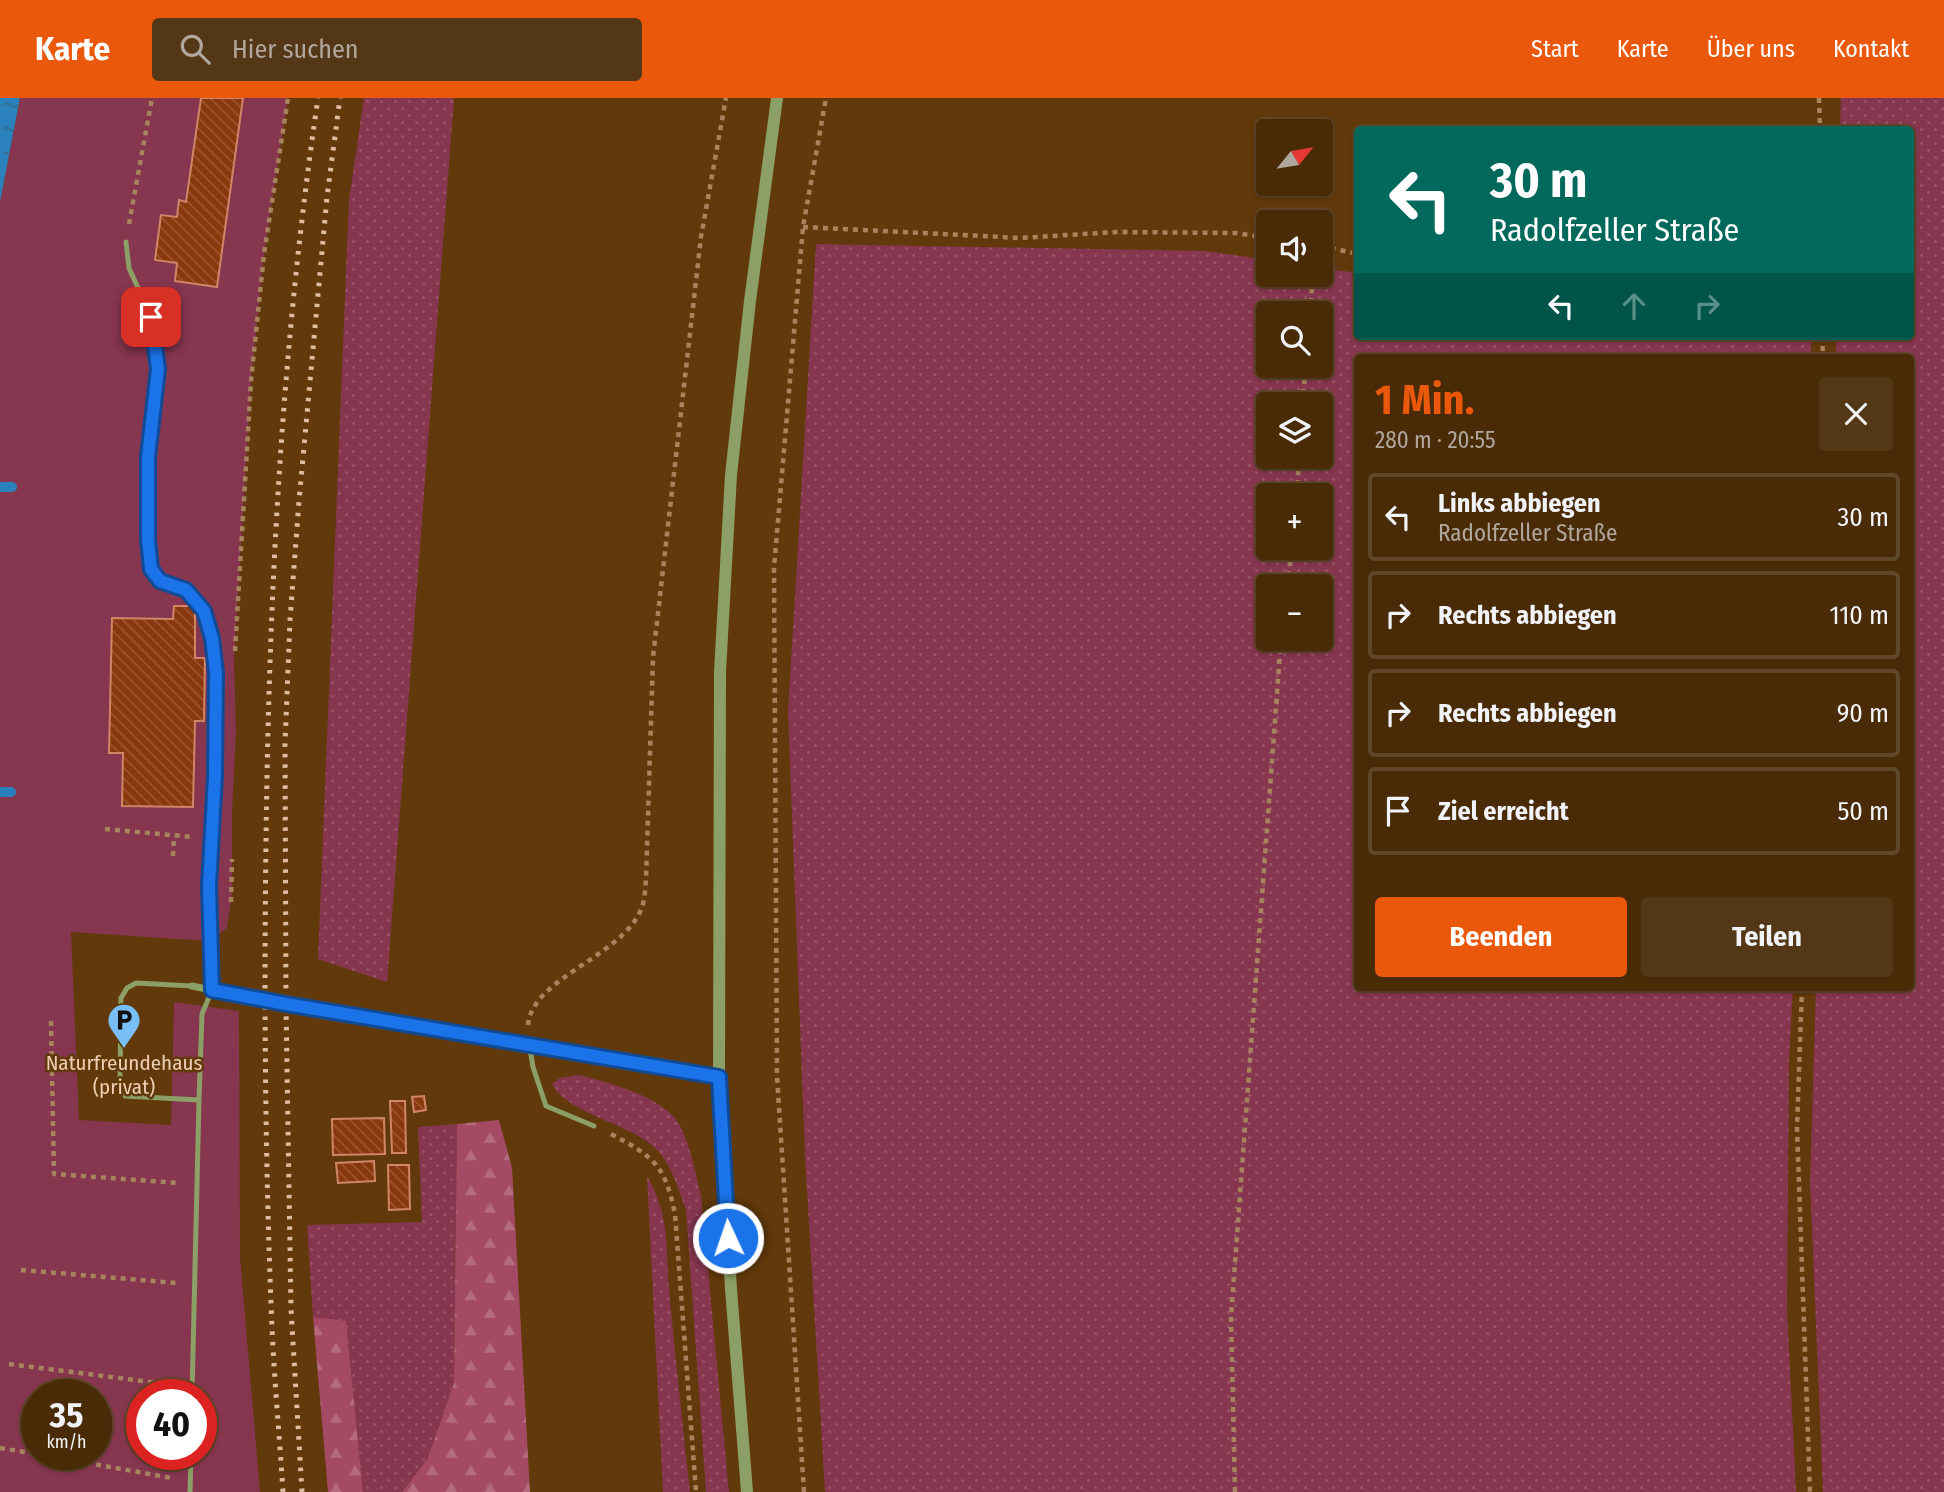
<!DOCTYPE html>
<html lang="de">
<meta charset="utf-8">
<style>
:root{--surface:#492b08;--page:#533716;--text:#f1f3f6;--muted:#b1a79c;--line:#614729;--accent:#ea580c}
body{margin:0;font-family:"Fira Sans Condensed",sans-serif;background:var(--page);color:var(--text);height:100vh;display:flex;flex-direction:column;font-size:26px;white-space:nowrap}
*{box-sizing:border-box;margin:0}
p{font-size:23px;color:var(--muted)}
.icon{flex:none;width:38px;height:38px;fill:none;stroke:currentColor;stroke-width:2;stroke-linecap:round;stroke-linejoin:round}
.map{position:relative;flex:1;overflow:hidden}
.details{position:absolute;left:1354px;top:256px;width:560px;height:637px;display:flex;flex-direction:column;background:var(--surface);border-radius:7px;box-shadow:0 2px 5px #0004,0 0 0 2px var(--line)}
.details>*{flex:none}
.top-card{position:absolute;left:1354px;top:28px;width:560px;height:214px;border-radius:7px;box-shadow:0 2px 5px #0004,0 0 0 2px var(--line);background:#00695c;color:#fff;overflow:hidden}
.needle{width:46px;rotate:60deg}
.controls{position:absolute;left:1256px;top:21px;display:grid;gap:14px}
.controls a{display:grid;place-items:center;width:77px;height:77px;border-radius:7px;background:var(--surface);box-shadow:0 2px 5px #0004,0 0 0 2px var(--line);font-size:35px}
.speed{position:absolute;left:21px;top:1281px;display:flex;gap:14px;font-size:35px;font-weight:700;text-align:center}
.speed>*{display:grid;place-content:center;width:91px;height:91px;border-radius:50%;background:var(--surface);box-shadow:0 2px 5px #0004,0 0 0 2px var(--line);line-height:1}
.speed small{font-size:18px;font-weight:400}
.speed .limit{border:10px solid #d22;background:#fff;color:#111}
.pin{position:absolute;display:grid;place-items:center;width:60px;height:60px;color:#fff;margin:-30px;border-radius:14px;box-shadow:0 4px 10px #0006}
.me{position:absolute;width:77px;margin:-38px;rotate:357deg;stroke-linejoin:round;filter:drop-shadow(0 0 5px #0008)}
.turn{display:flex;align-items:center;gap:24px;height:147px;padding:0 21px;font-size:32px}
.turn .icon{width:91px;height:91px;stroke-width:2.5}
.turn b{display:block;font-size:49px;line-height:60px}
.lanes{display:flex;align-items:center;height:66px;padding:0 21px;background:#0003;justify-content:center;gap:35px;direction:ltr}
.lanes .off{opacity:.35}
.round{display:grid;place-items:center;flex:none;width:74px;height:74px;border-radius:7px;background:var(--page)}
.headline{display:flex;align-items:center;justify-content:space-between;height:119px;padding:0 21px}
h1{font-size:42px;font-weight:700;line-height:52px;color:var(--accent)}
.cta{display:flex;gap:14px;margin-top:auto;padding:14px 21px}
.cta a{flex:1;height:80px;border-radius:7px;background:var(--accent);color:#fff;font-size:28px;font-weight:700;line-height:80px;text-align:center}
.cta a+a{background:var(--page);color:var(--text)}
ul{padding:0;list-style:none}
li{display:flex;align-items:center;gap:21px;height:88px;margin:0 14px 10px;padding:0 7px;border:4px solid var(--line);border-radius:7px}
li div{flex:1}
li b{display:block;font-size:26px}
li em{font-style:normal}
header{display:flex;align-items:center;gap:42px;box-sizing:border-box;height:98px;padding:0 35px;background:var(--accent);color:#fff}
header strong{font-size:33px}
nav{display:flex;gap:38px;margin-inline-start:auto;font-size:24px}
.search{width:490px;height:63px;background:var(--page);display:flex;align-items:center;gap:18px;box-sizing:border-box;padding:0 24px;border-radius:7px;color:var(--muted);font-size:26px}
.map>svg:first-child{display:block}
.grass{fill:url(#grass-dots);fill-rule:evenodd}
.forest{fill:url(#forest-firs)}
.park{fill:#86364f;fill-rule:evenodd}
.water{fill:url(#water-ripples)}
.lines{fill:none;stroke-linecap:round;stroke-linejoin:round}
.stream{stroke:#2a81bc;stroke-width:10}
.building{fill:url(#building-back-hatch);stroke:#cf8566;stroke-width:2}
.path{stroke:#a7845e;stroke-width:4.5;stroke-dasharray:5 5;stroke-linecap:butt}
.service{stroke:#8c9f66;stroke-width:5}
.minor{stroke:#8c9f66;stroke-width:7}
.tertiary{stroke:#8c9f66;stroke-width:12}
.rail{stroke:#ddbd9f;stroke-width:5;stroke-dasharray:3.5 7;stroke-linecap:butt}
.route-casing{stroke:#114b97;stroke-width:18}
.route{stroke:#1a73e8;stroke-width:12}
.labels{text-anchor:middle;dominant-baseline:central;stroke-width:5;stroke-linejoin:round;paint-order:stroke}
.poi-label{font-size:21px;fill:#edceb2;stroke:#61390a}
</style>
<header>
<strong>Karte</strong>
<div class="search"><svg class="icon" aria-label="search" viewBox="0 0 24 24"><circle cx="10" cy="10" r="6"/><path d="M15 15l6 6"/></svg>Hier suchen</div>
<nav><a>Start</a><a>Karte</a><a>Über uns</a><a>Kontakt</a></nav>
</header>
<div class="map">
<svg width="1944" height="1394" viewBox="0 0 1944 1394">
<defs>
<pattern id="grass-dots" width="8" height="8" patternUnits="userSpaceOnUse" patternTransform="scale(1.75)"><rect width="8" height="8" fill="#86364f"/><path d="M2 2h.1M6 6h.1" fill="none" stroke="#975266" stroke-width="1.8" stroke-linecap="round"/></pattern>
<pattern id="forest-firs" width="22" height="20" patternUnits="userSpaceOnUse" patternTransform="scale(1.75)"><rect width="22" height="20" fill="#a44a65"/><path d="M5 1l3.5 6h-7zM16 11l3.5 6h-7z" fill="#b56b7f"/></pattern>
<pattern id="water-ripples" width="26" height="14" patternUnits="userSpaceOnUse" patternTransform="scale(1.75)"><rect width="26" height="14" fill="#2a81bc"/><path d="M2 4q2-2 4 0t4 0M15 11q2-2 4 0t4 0" fill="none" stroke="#346a8d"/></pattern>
<pattern id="building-back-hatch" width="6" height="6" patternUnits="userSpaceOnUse" patternTransform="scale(1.75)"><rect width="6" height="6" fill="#89380e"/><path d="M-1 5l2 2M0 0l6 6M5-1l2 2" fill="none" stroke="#9a542f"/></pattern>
</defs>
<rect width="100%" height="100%" fill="#61390a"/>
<path class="grass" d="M 364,0 L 454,0 L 387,884 L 318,861 L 349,101 Z
M 1841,0 L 1944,0 L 1944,1394 L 1823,1394 L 1810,1084 L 1816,889 L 1911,889 L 1911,259 L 1836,259 L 1836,238 L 1911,238 L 1911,32 L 1840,31 Z
M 816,146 L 1205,153 L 1269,162 L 1269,177 L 1321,177 L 1321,170 L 1358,175 L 1358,238 L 1811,238 L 1811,259 L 1358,259 L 1358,889 L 1793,889 L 1789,962 L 1787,1212 L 1796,1394 L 825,1394 L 805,1058 L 788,614 ZM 1269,215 L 1321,215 L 1321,268 L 1269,268 ZM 1269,306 L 1321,306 L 1321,359 L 1269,359 ZM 1321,397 L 1321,450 L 1269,450 L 1269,397 ZM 1269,488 L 1321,488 L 1321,541 L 1269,541 Z
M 579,977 C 607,984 664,999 679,1026 C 691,1048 695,1074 701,1098 L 729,1394 L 706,1394 L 686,1112 C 678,1091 673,1070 658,1053 C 632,1025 568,1017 552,986 L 560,980 Z
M 457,1026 L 454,1285 L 428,1360 L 402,1394 L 363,1394 L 346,1224 L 313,1219 L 307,1127 L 422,1124 L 418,1029 Z
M 647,1078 C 672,1120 665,1156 670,1202 C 676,1266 683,1330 690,1394 L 663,1394 Z"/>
<path class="forest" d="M 499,1022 L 512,1070 L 530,1394 L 402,1394 L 428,1360 L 454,1285 L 457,1026 Z
M 313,1219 L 346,1223 L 363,1394 L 328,1394 Z"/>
<path class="park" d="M 20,0 L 288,0 L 264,156 L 251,283 L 234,563 L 236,634 L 232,714 L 232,796 L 227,830 L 209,843 L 71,834 L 79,1022 L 171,1027 L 174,904 L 239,913 L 240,1159 L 260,1394 L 0,1394 L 0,104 ZM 37,1297 L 96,1297 L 96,1356 L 37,1356 ZM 142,1297 L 201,1297 L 201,1356 L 142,1356 Z"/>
<path class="water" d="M 0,0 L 20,0 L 0,104 Z"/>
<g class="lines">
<path class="stream" d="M 0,389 L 12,389
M 0,694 L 11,694"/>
</g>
<path class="building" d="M 201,0 L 243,0 L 217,189 L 175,183 L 177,165 L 155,162 L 161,117 L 177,119 L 179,102 L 186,104 Z
M 174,508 L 195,508 L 195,560 L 205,560 L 204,623 L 195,623 L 193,709 L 122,708 L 123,655 L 109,655 L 112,520 L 173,521 Z
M 424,998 L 426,1012 L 414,1014 L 412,999 Z
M 390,1003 L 405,1003 L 406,1055 L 392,1055 Z
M 384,1020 L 385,1056 L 333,1057 L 332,1021 Z
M 374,1063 L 375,1083 L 338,1085 L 336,1065 Z
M 388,1067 L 409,1067 L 410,1111 L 389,1112 Z"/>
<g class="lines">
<path class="path" d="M 1819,0 L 1820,32
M 129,126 L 152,0
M 803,129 L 1020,140 L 1116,134 L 1236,135 L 1269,140
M 1321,148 L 1358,156
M 1310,215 L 1313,177
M 1822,238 L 1823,259
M 1302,306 L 1306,268
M 1297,397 L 1299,359
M 1287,488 L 1292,450
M 235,553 L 251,283 L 264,156 L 288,0
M 105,731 L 193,739
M 173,758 L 174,738
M 231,804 L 232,761
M 1802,889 L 1797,1030 L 1810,1394
M 51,923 L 54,1076 L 179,1085
M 528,927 C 532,879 625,858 642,809 C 645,801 645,791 646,782 L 653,559 L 701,139 L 726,0
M 611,1036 C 654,1059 665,1067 675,1116 L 696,1394
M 21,1172 L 176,1185
M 9,1266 L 174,1287
M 0,1350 L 37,1356
M 37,1356 L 172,1380
M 804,1394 L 777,978 L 774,470 L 803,129 L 826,0
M 1235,1394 L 1231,1219 L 1281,541"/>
<path class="service" d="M 126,144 L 129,170 L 151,219 L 158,271 L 148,359 L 148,442 L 151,471 L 160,483 L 186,492 L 204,513 L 212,540 L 216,575 L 215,678 L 209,788 L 212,892 L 202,916 L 199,1002
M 529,945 L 533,969 L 546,1008 L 594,1028
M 192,1297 L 199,1002 L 125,998 L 120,983 L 121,900 L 127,890 L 136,885 L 192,888
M 190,1394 L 191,1356"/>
<path class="minor" d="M 192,888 L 286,907 L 529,945 L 719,979"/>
<path class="tertiary" d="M 747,1394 L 731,1191 L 719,979 L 720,574 L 731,377 L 750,203 L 777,0"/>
<path class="rail" d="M 283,1394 C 279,1331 273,1268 271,1205 C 265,1051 264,896 266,742 C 269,494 282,245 318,0
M 302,1394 L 291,1211 L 286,907 L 285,646 L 290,522 L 299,403 L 327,99 L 340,0"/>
</g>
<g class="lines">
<defs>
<path id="route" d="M 151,219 L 158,271 L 148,359 L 148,442 L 151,471 L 160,483 L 186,492 L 204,513 L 212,540 L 216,575 L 215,678 L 209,788 L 212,892 L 286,906 L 719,979 L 728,1140"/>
</defs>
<use href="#route" class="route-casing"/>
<use href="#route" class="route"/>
</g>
<defs>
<symbol id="parking-pin" viewBox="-11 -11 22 30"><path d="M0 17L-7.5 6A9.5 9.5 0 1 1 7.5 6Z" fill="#78bff7" stroke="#61390a"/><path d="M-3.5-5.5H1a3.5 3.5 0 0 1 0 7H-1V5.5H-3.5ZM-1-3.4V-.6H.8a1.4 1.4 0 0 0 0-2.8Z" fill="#111"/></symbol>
</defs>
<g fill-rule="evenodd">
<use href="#parking-pin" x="105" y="903" width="38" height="52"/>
</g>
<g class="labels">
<g class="poi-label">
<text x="124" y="965">Naturfreundehaus<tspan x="124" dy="24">(privat)</tspan></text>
</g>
</g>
</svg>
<div class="controls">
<a><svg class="needle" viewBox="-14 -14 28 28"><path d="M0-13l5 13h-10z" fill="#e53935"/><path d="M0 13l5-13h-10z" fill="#b1a79c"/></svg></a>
<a><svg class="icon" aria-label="sound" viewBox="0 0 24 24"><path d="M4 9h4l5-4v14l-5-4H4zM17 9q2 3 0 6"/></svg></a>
<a><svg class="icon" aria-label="search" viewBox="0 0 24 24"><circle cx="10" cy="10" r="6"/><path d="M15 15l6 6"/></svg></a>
<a><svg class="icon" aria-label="layers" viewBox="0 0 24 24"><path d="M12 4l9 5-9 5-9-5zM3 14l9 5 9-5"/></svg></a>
<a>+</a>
<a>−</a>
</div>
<div class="speed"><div>35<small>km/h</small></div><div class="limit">40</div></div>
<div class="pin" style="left:151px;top:219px;background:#d93025"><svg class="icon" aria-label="arrive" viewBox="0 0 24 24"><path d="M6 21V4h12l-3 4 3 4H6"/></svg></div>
<svg class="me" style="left:728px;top:1140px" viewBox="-20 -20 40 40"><circle r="17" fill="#1a73e8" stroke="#fff" stroke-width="3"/><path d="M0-11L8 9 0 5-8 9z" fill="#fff"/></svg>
<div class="top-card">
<div class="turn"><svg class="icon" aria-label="left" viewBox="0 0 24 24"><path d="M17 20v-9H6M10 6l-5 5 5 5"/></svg><div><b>30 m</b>Radolfzeller Straße</div></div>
<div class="lanes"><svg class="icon" aria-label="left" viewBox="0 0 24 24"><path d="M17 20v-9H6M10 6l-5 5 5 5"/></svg><svg class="icon off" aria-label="ahead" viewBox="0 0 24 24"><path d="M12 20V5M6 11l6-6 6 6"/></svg><svg class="icon off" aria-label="right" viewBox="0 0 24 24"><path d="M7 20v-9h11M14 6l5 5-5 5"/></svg></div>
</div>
<section class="details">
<div class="headline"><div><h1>1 Min.</h1><p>280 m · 20:55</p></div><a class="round"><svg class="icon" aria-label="close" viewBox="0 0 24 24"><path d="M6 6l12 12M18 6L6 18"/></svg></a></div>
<ul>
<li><svg class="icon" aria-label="left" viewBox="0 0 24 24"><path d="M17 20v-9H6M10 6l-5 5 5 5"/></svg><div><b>Links abbiegen</b><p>Radolfzeller Straße</p></div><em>30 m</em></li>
<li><svg class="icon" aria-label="right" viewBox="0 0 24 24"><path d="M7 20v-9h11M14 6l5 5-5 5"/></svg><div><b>Rechts abbiegen</b></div><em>110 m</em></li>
<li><svg class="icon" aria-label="right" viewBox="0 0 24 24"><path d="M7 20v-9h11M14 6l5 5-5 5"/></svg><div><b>Rechts abbiegen</b></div><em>90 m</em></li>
<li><svg class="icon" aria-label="arrive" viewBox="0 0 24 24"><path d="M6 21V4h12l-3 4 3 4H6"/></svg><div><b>Ziel erreicht</b></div><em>50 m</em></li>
</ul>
<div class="cta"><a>Beenden</a><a>Teilen</a></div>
</section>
</div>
